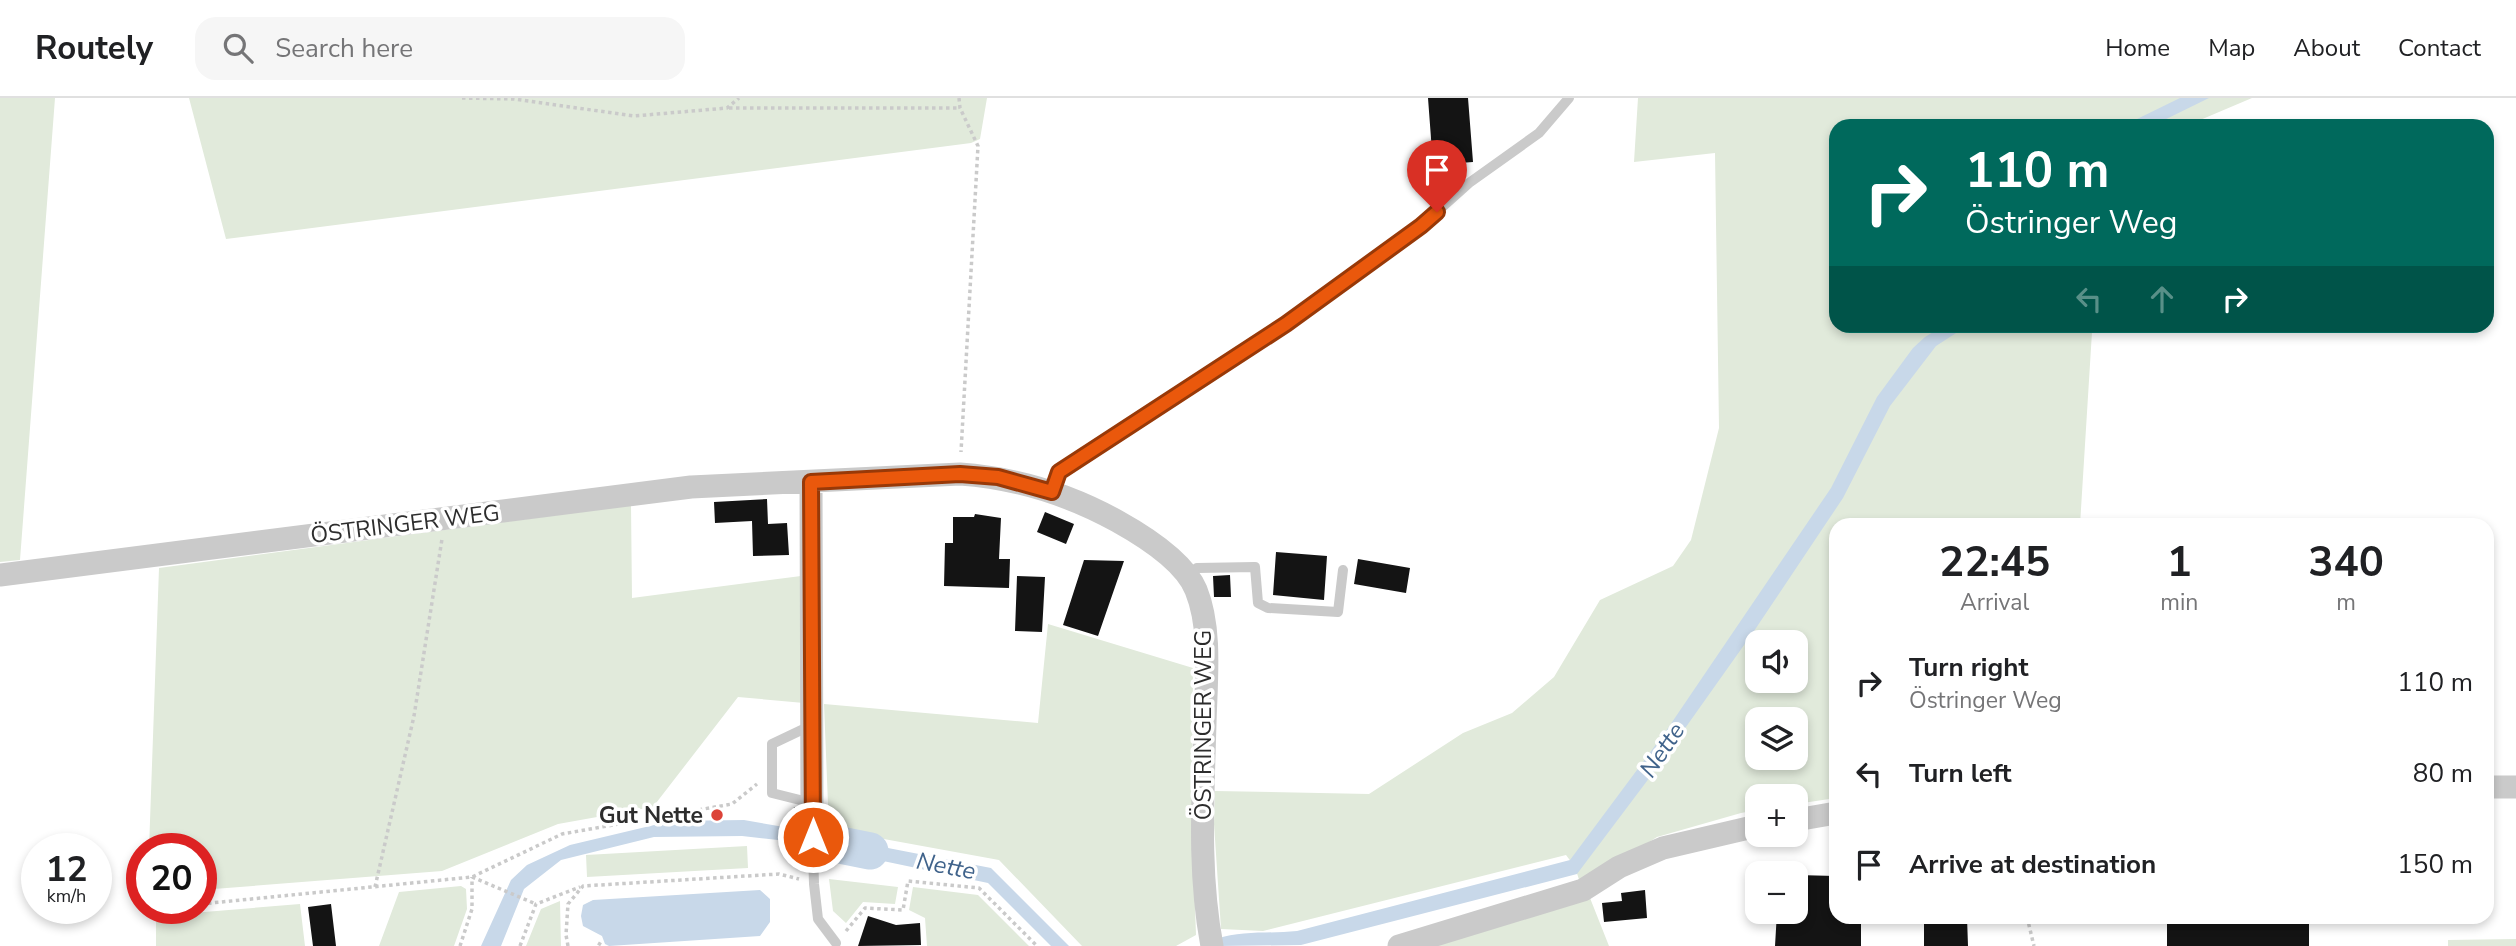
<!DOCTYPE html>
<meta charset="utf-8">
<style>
:root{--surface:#fff;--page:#f6f6f6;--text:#202124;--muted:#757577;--line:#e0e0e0}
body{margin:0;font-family:"Nunito Sans",sans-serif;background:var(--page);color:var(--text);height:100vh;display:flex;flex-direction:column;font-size:26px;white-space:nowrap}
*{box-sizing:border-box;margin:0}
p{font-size:23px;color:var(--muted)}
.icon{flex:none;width:38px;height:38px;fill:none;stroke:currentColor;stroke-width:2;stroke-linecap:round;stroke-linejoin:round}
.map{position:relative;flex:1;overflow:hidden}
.details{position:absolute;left:1829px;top:420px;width:665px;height:406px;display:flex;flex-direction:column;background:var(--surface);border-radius:21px;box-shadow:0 4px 10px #0003}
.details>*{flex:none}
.top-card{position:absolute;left:1829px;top:21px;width:665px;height:214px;border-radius:21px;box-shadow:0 4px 10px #0003;background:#00695c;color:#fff;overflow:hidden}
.controls{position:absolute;left:1745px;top:532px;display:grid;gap:14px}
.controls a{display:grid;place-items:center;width:63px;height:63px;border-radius:14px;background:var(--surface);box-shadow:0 4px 10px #0003;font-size:35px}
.speed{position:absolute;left:21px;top:735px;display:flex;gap:14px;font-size:35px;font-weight:700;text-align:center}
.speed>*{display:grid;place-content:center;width:91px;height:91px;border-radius:50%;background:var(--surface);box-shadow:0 4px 10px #0003;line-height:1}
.speed small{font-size:18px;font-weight:400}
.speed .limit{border:10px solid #d22;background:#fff;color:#111}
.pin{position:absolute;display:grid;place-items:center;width:60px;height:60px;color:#fff;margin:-72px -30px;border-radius:50% 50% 50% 0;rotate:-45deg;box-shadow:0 0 7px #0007}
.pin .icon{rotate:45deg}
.me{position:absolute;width:77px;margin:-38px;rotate:0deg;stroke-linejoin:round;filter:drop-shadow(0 0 5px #0008)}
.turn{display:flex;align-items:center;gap:24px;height:147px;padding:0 21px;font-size:32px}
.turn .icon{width:91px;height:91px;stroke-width:2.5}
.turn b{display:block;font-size:49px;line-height:60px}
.lanes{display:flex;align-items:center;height:66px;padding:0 21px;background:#0003;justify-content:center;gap:35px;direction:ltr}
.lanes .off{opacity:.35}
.eta{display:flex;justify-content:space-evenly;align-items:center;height:119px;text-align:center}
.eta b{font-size:42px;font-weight:700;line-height:49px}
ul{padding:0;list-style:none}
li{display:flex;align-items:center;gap:21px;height:91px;padding:0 21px}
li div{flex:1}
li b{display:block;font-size:26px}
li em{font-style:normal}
header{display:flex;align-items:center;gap:42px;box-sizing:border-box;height:98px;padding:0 35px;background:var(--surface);border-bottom:2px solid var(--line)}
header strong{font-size:33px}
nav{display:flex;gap:38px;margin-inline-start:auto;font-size:24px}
.search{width:490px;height:63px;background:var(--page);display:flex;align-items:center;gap:18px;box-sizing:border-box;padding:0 24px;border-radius:21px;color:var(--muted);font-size:26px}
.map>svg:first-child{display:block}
.green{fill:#e1eadb;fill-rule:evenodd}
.water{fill:#c8d8e9}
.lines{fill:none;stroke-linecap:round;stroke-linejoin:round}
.river{stroke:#c8d8e9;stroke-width:37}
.building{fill:#141414}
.path{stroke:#cacaca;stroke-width:3.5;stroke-dasharray:3.5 3.5;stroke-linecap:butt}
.lane{stroke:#cacaca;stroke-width:10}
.street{stroke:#cacaca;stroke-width:23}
.route-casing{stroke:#983908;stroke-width:18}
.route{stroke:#ea580c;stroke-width:12}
.poi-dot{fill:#dc4338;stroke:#fff;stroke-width:2.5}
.labels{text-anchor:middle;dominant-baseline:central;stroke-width:7;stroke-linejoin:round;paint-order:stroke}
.street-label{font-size:23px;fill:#2d2d2d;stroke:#fff}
.poi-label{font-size:23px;font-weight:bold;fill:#2d2d2d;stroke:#fff;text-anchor:end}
.water-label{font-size:24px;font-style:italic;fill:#40638b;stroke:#fff}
</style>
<header>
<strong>Routely</strong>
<div class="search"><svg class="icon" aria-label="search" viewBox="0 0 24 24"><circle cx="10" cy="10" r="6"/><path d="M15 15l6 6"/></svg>Search here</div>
<nav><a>Home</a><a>Map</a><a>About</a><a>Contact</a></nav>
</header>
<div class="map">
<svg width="2516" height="848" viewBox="0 0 2516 848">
<rect width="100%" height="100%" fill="#fff"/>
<path class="green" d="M 0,0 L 55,0 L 20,462 L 0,464 Z
M 189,0 L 987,0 L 980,41 L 971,45 L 226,141 Z
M 1638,0 L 2252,0 L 2186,28 L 1836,28 L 1836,228 L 2098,228 L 2092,234 L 2080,427 L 1836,427 L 1836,700 L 1796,706 L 1796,698 L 1757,698 L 1757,712 L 1741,715 L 1657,739 L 1581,788 L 1575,769 L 1566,757 L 1263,833 L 1221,831 L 1214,726 L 1215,693 L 1369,696 L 1463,635 L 1512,615 L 1554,579 L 1600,502 L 1673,468 L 1691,442 L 1719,330 L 1715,55 L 1634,64 ZM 1757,544 L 1796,544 L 1796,583 L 1757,583 ZM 1757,621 L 1796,621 L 1796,660 L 1757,660 Z
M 631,407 L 632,500 L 801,478 L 804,605 L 738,599 L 653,709 L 558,726 L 442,773 L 201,792 L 201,751 L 149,751 L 159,470 Z
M 1048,526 L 1193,570 L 1192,723 L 1196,837 L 1176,848 L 1082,848 L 999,762 L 829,731 L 824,606 L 1038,625 Z
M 747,748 L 748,770 L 587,779 L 586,757 Z
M 829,781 L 898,789 L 895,806 L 863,804 L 846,825 L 833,813 Z
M 461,788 L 466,791 L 467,811 L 454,848 L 379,848 L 399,794 Z
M 913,789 L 978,797 L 1029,848 L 927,848 L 925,820 L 909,812 Z
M 1590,800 L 1609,848 L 1425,848 Z
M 560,803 L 561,848 L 526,848 L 541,811 Z
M 300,806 L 305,848 L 156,848 L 156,818 Z
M 2516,841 L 2516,848 L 2448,848 L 2448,842 Z"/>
<path class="water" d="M 2180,0 L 2209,0 L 2152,28 L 2128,28 L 2135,22 Z
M 1943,228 L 1967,228 L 1936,248 L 1890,308 L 1843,400 L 1754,533 L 1659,667 L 1577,776 L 1301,847 L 1219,848 L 1217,841 C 1242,832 1271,836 1297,833 L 1570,762 L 1666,633 L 1831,390 L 1877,299 L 1913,250 L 1925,239 Z
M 744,722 L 790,730 L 787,743 L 742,738 L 654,739 L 561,762 L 524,791 L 501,848 L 481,848 L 511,782 L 527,767 L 570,747 L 671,723 Z
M 821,737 L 991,770 L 1069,848 L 1051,848 L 988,785 L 821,750 Z
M 760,792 L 770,801 L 770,824 L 760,838 L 609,848 L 605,846 L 602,838 L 583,828 L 581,818 L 583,807 L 593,802 Z"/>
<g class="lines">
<path class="river" d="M 805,740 L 870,753"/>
</g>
<path class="building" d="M 1428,0 L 1468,0 L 1473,64 L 1433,67 Z
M 767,401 L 768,426 L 787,425 L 789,457 L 753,458 L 752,423 L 715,425 L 714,404 Z
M 1045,414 L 1074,426 L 1066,446 L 1037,434 Z
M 975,416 L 1001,420 L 999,461 L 1010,461 L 1009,490 L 944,488 L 945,445 L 953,445 L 953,419 L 974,419 Z
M 1276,454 L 1327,458 L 1324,502 L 1273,497 Z
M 1358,461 L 1410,470 L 1406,495 L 1354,486 Z
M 1084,462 L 1124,463 L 1098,538 L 1063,527 Z
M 1230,477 L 1231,499 L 1214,499 L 1213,478 Z
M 1017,478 L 1045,479 L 1042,534 L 1015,533 Z
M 794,709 L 798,710 L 800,724 L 804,730 L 805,760 L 785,756 Z
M 1796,777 L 1836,778 L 1836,819 L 1861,819 L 1861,848 L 1775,848 L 1777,814 L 1796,814 Z
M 1645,792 L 1647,820 L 1604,824 L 1602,805 L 1622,803 L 1621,795 Z
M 331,806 L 336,848 L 313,848 L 308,809 Z
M 868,818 L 896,827 L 920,825 L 921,847 L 858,848 Z
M 1924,819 L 1967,819 L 1968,848 L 1924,848 Z
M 2167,819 L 2309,819 L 2309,848 L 2167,848 Z"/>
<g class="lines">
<path class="path" d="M 462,0 L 514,1 L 634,18 L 727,10 L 739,0
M 959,0 L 960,10 L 978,48 L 961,354
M 729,10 L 960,10
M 472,779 L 536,806
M 375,789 L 414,618 L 442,441
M 201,806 L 472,779 L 562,736 L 732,706 L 757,686
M 152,810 L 154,810
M 2027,819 L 2034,848
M 846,833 L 865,810 L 903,812 L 908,783 L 979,790 L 1037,848
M 598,845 L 603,848
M 460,848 L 472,811 L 472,779
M 520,848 L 536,806 L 580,789
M 568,848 L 566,837 L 568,806 L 583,788 L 779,776 L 799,781"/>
<path class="lane" d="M 1052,394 L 1059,374 L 1286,226 L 1421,128 L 1469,85 L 1539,35 L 1569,0
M 1187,478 L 1197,470 L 1255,469 L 1258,505 L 1268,510 L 1338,514 L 1343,472
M 812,627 L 772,646 L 772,695 L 812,705
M 812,718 L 814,786 L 818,821 L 836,845"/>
<path class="street" d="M 811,384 L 812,718
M 0,477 L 691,389 L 960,376 C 1016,380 1068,396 1117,423 C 1144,438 1184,463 1196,492 C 1212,531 1206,584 1205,625 C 1203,699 1198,775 1212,848
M 2487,689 L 2516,689
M 1796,722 L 1836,715
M 1399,848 L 1583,792 L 1619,769 L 1663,750 L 1757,728"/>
</g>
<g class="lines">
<defs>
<path id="route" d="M 813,739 L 811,384 L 960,376 L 998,379 L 1052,394 L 1059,374 L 1286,226 L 1421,128 L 1437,114"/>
</defs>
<use href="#route" class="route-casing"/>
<use href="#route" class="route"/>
</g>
<circle class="poi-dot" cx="717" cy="717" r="7"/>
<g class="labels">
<g class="street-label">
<text transform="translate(405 426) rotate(-7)">ÖSTRINGER WEG</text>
<text transform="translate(1203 627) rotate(-90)">ÖSTRINGER WEG</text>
</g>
<g class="poi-label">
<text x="703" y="717">Gut Nette</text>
</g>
<g class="water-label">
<text transform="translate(1662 652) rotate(-56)">Nette</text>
<text transform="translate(946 768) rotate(11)">Nette</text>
</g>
</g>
</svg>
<div class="controls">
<a><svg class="icon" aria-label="sound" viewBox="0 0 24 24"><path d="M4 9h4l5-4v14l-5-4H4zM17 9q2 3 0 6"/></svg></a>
<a><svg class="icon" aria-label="layers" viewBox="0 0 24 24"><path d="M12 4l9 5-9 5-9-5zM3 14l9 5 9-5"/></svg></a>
<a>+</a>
<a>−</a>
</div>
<div class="speed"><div>12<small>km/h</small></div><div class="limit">20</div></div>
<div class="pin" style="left:1437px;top:114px;background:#d93025"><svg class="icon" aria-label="arrive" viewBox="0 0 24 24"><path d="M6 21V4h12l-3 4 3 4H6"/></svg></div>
<svg class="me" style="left:813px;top:739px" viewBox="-20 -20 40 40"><circle r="17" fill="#ea580c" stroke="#fff" stroke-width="3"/><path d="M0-11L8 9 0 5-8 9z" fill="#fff"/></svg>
<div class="top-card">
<div class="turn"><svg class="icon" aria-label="right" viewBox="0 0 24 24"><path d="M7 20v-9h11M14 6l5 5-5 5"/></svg><div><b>110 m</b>Östringer Weg</div></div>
<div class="lanes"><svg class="icon off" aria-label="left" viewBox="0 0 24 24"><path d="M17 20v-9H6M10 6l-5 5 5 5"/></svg><svg class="icon off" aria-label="ahead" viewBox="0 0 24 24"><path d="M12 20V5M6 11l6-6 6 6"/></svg><svg class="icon" aria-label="right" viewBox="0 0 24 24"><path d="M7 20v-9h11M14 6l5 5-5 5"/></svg></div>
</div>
<section class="details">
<div class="eta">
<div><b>22:45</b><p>Arrival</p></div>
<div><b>1</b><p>min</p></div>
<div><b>340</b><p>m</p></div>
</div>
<ul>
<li><svg class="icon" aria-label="right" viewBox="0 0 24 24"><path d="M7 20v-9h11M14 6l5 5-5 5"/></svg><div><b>Turn right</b><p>Östringer Weg</p></div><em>110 m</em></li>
<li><svg class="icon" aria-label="left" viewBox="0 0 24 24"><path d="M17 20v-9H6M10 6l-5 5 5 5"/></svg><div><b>Turn left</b></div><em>80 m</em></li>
<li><svg class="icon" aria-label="arrive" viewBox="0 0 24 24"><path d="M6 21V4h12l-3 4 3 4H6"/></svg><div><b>Arrive at destination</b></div><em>150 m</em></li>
</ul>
</section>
</div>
